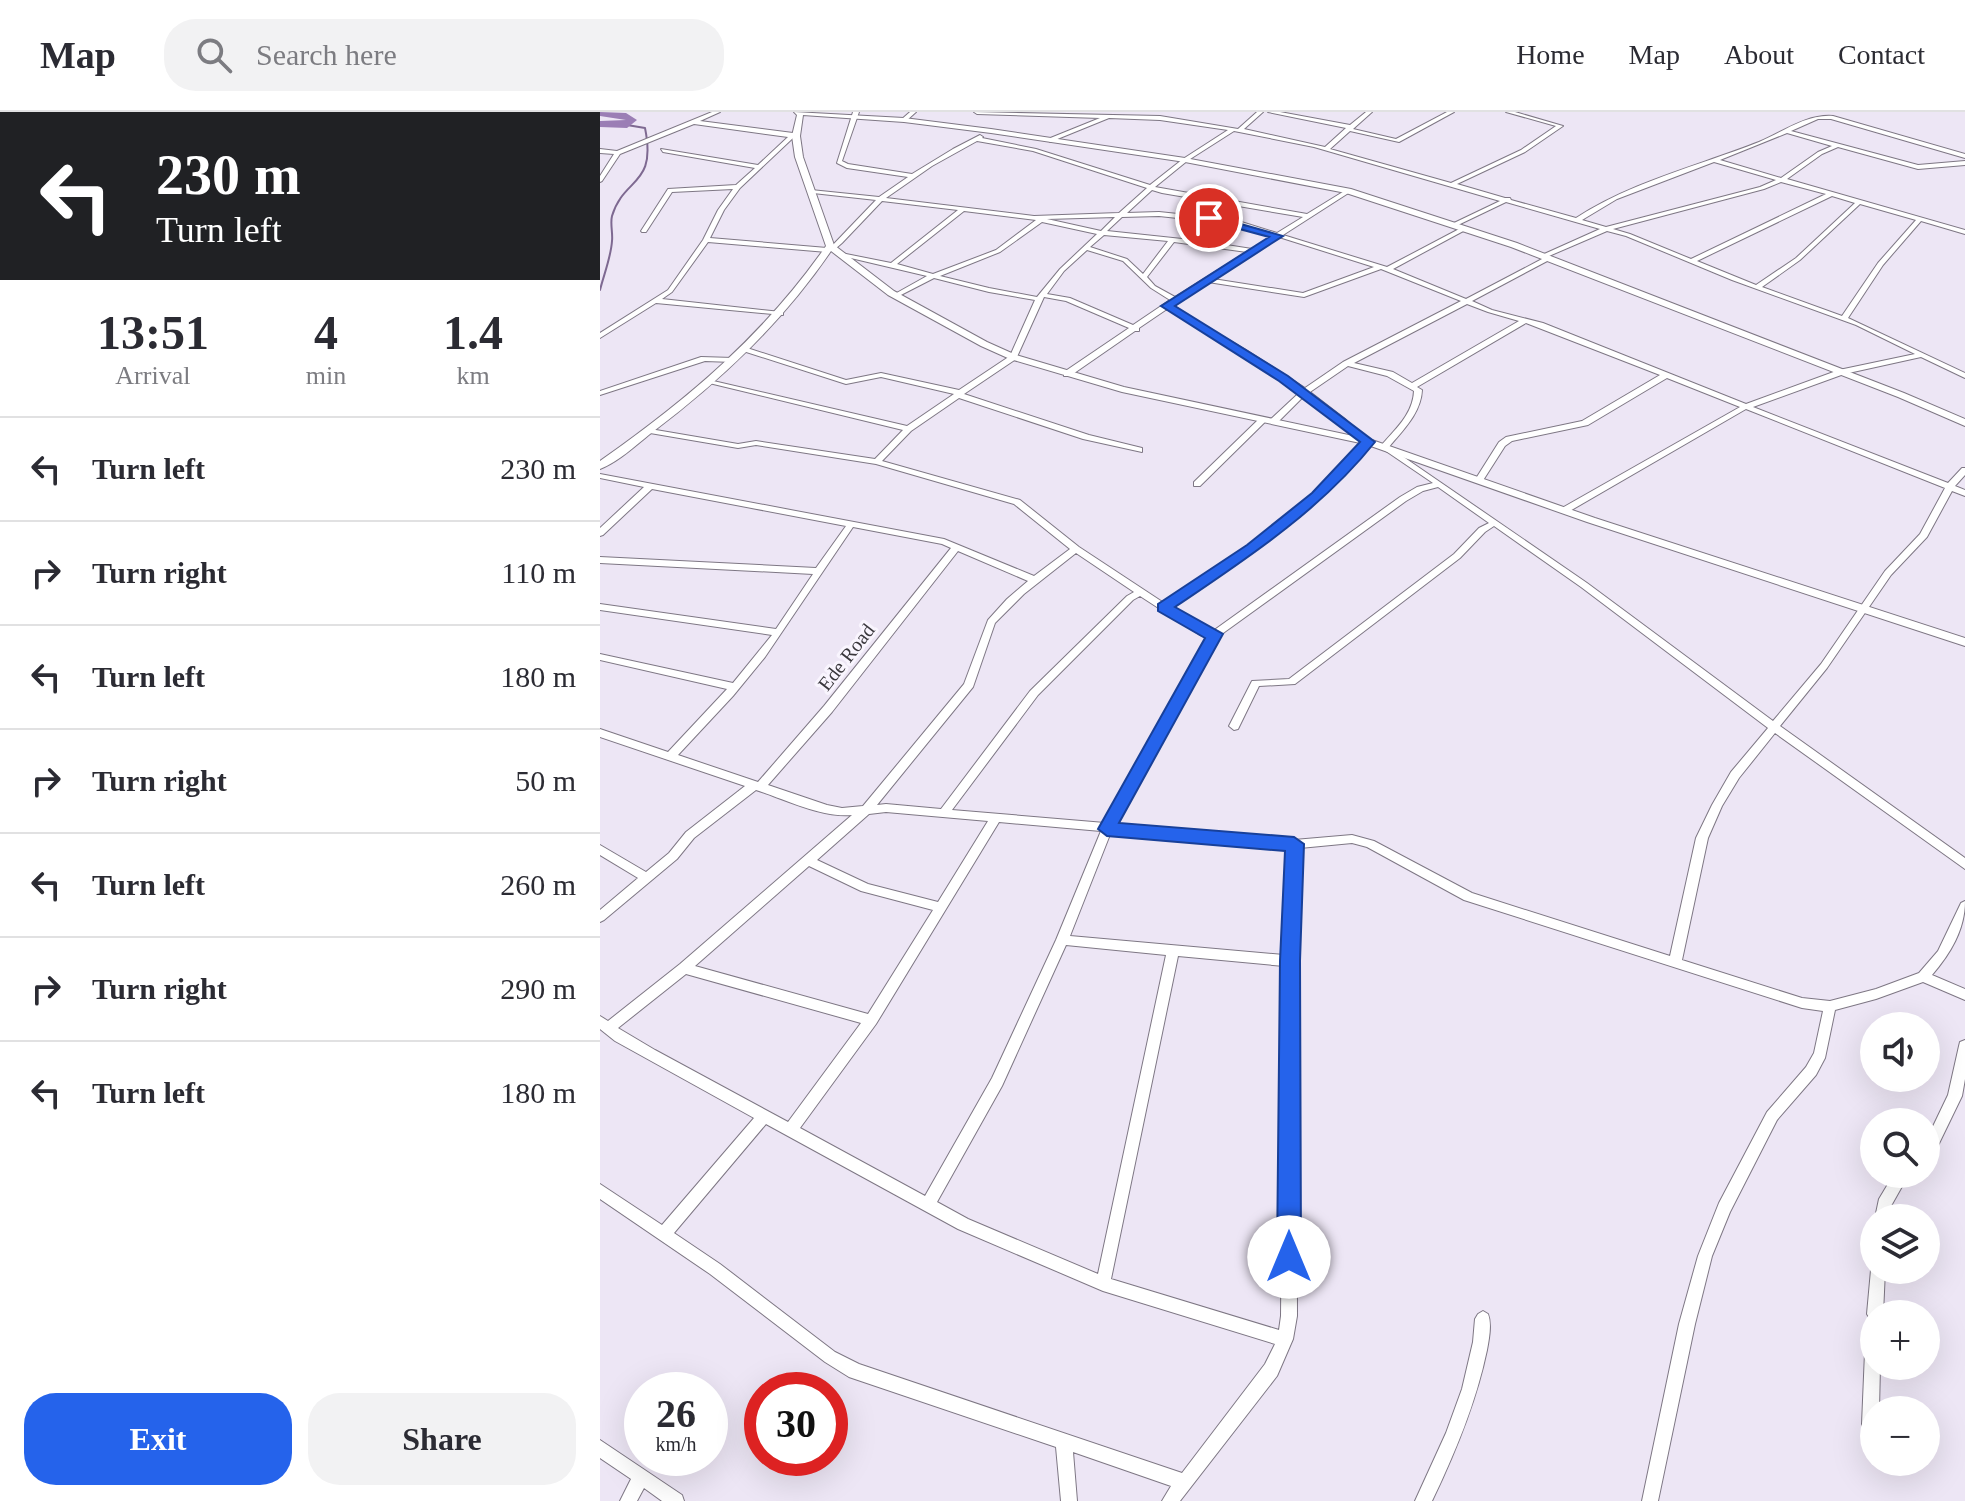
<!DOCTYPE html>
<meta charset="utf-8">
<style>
:root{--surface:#fff;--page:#f2f2f3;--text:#2b2b33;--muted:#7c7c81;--line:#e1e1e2;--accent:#2563eb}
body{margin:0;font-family:Georgia,serif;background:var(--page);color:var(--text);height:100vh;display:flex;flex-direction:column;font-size:30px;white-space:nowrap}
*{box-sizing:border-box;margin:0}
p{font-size:26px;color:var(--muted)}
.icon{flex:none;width:44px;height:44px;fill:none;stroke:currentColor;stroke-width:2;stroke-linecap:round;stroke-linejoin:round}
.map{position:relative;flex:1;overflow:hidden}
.panel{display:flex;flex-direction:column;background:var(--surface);width:600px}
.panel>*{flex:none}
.hud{background:#202124;color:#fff;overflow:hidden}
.fabs{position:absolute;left:1260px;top:900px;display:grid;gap:16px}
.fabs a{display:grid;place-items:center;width:80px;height:80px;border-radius:50%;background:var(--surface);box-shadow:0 8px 32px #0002;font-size:40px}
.speed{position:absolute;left:24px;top:1260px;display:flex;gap:16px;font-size:40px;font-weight:700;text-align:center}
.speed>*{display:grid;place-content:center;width:104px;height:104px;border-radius:50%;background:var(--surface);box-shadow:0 8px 32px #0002;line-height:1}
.speed small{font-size:20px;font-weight:400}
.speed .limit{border:12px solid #d22;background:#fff;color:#111}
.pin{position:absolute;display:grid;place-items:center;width:68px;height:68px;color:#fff;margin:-34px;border:4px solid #fff;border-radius:50%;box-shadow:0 2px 8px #0007}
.me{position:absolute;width:88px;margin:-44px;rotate:0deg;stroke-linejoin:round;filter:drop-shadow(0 0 6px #0008)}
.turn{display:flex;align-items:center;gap:28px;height:168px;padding:0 24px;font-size:36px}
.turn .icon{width:104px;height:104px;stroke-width:2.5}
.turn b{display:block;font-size:56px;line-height:68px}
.eta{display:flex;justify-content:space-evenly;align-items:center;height:136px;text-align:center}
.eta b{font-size:48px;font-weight:600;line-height:56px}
.button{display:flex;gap:16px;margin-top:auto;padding:16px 24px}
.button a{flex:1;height:92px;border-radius:32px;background:var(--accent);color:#fff;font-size:32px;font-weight:600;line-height:92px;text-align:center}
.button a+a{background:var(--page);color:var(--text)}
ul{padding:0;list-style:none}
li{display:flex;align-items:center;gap:24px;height:104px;padding:0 24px;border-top:2px solid var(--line)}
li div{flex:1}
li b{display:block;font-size:30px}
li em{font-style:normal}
header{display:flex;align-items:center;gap:48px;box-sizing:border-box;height:112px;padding:0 40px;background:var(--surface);border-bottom:2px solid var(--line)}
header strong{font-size:38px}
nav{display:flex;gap:44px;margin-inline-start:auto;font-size:28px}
.search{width:560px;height:72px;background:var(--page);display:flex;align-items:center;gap:20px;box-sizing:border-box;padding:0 28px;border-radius:32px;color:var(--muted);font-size:30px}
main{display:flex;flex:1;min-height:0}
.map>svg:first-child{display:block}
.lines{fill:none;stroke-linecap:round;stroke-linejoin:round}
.stream{stroke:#7e6991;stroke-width:2}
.river{fill:#9b7eb5;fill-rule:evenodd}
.minor-casing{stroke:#7e7784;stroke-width:2}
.tertiary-casing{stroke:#7e7784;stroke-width:2}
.minor{fill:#fff;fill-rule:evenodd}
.tertiary{fill:#fff;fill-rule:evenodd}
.route{fill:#2563eb;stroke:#184099;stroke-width:2}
.labels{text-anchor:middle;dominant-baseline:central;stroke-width:6;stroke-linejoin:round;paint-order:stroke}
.street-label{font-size:20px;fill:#3a383d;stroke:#f9f5fe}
</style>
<header>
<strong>Map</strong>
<div class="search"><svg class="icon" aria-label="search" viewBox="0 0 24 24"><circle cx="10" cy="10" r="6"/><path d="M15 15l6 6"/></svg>Search here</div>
<nav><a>Home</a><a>Map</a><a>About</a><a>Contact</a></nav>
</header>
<main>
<section class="panel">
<div class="hud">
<div class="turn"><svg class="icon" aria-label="left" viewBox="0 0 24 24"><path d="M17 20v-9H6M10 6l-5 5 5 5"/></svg><div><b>230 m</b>Turn left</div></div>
</div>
<div class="eta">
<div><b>13:51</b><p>Arrival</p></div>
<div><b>4</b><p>min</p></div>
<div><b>1.4</b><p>km</p></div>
</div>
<ul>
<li><svg class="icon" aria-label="left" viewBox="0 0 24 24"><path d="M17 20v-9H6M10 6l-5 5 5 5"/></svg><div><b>Turn left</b></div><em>230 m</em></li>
<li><svg class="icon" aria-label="right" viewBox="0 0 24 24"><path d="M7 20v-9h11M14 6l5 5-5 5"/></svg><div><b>Turn right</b></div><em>110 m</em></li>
<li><svg class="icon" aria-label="left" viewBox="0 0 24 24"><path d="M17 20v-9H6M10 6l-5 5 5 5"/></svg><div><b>Turn left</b></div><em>180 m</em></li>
<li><svg class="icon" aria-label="right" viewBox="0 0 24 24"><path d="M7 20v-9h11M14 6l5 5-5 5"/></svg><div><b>Turn right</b></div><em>50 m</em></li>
<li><svg class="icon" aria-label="left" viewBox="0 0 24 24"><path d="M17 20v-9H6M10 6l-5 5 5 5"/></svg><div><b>Turn left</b></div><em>260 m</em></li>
<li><svg class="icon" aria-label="right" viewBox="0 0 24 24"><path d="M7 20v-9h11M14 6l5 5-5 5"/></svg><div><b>Turn right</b></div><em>290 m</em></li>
<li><svg class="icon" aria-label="left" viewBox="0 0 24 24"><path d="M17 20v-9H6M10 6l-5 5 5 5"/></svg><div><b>Turn left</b></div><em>180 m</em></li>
</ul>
<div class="button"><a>Exit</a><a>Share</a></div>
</section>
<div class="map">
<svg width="1365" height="1389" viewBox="0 0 1365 1389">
<rect width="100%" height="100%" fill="#ede6f5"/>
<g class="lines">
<path class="stream" d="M 0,178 C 4,162 11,145 12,129 C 13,121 10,112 12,104 C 24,64 57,75 45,16 L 27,13"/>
<path class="river" d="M 0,0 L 26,1 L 37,8 L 27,16 L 0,15 L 0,9 L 26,8 L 0,4 Z"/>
<defs>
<path id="minor" d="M 112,0 L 120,0 L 100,9 L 193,21 L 199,24 L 194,25 L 140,76 L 124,98 L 110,126 L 227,136 L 230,138 L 227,140 L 108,130 L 72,180 L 62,187 L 181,200 L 183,201 L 183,203 L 56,191 L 0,226 L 0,221 L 68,178 L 103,128 L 118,98 L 133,77 L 72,80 L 46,120 L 42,120 L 41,119 L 68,77 L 136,73 L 155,56 L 63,40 L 61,37 L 158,53 L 188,25 L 94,12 L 20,42 L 2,69 L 0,70 L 0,64 L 14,42 L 0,41 L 0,37 L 17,39 Z
M 253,0 L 259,0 L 242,49 L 248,52 L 312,62 L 353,37 L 380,23 L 383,25 L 382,26 L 436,37 L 550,73 L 583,47 L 628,18 L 560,8 L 509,6 L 450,30 L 448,27 L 500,6 L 377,2 L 374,0 L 560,4 L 638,17 L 657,0 L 663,0 L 644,17 L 725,35 L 746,16 L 668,0 L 680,0 L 750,13 L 766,0 L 772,0 L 753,17 L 796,27 L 847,0 L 854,0 L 799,30 L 750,19 L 730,37 L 851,71 L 921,38 L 956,14 L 906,0 L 915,0 L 963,14 L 925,40 L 857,72 L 905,86 L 910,86 L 911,88 L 976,106 C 1031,70 1098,54 1159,30 C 1183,20 1206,2 1233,4 L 1365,42 L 1365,46 L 1231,7 L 1218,7 L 1191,19 L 1318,53 L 1365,49 L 1365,53 L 1318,57 L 1238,35 L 1222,42 L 1187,67 L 1365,118 L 1365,122 L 1321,109 L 1283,153 L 1248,206 L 1365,261 L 1365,266 L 1321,245 L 1244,262 L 1153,295 L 1348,371 L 1362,356 L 1365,356 L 1365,363 L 1355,374 L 1365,378 L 1365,384 L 1352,379 L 1327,425 L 1291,463 L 1227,556 L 1180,614 L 1365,746 L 1365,757 L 1175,621 L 1139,666 L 1122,694 L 1108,726 L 1082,848 L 1202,886 L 1230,889 L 1276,877 L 1319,861 L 1338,839 L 1361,791 L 1365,789 C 1365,818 1350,842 1332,863 L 1365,877 L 1365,888 L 1323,870 L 1276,887 L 1235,898 L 1225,946 L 1216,963 L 1177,1008 L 1130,1100 L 1112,1144 L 1095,1212 L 1058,1389 L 1042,1389 L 1079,1212 L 1098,1144 L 1119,1091 L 1167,1000 L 1206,955 L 1214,941 L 1223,899 L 1202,896 L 864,788 L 767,735 L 752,731 L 700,736 L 696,849 L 697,1204 L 693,1227 L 677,1264 L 580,1389 L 562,1389 L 571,1374 L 473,1340 L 477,1389 L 461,1389 L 456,1335 L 249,1265 L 225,1250 L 110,1162 L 0,1087 L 0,1072 L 62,1113 L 154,1006 L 15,929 L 0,917 L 0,904 L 8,909 L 80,852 L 252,703 C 222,706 184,687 156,678 L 94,726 L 77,747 L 4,808 L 0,810 L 0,798 L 38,766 L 0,743 L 0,733 L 46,760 L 69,741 L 86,720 L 145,674 L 0,625 L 0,617 L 68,640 L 127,577 L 0,548 L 0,542 L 133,571 L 172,523 L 0,498 L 0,492 L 176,517 L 213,462 L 0,451 L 0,445 L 216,456 L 246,414 L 52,377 L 3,423 L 0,424 L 0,416 L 44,375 L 0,366 L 0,362 L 344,427 L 434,464 L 470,437 L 414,392 L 276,352 L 156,333 L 138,336 L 50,321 L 46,319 L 50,317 L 138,332 L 156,329 L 275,347 L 303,318 L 105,270 L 109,268 L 307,314 L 354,282 L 281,265 L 246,272 L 140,238 L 147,236 L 246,268 L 281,261 L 359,278 L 410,244 L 435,188 L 389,180 L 334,166 L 295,186 L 292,184 L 293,183 L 327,164 L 238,143 L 241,141 L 291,151 L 358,98 L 282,89 L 242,131 L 235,137 L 230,136 L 276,88 L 213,81 L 210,79 L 211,78 L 279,85 L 308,65 L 247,56 L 237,51 ZM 634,19 L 714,35 L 900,89 L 854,111 L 854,113 L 858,113 L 906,90 L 1000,117 L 942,143 L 942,145 L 944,146 L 866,187 L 793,157 L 867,117 L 867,115 L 863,115 L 787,155 L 683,123 L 750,80 L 750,78 L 746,78 L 707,102 L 555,75 L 587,49 ZM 1187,21 L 1232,34 L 1218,40 L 1181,66 L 1120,48 ZM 377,29 L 433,39 L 547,76 L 519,101 L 434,104 L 286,86 L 332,54 ZM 1114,50 L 1176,68 L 1160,75 L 1006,115 L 982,108 L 1017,87 ZM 1181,70 L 1226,82 L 1091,147 L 1030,122 L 1013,117 L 1164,77 ZM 552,78 L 562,81 L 703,105 L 677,121 L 635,108 L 559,100 L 527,101 ZM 1232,84 L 1255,91 L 1196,146 L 1156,173 L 1097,149 ZM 1260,92 L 1316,108 L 1278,151 L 1242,204 L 1162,175 L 1200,148 ZM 364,99 L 436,108 L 396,138 L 333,162 L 297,152 ZM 559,104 L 634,112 L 673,124 L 652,137 L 601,129 L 507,119 L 522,105 ZM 515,105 L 501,119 L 447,107 ZM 442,110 L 497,122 L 460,157 L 437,185 L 389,176 L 340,164 L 400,140 ZM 1007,119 L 1026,124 L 1132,168 L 1256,213 L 1315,242 L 1239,258 L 1146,292 L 943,211 L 892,198 L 872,189 L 951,147 L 952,146 L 949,144 ZM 504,123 L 568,129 L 543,162 L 527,147 L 490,135 ZM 679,125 L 774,155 L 703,181 L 613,167 ZM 574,130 L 647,140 L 575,185 L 555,174 L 547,165 ZM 487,138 L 523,149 L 551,176 L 570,188 L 533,213 L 470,186 L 447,182 L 464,159 ZM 781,157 L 861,189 L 743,250 L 705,276 L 646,238 L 571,194 L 608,170 L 704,185 ZM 444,185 L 466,189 L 529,216 L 464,260 L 464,264 L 470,264 L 535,219 L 539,219 L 539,216 L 567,197 L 641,241 L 700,280 L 671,307 L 671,311 L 677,311 L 705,283 L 762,331 L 714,382 L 649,434 L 564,491 L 479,435 L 420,388 L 282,349 L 311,319 L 359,286 L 483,327 L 542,340 L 542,336 L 489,323 L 364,282 L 416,247 ZM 867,192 L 888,200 L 919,209 L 812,271 L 793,260 L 754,251 ZM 926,211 L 1060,263 L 982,309 L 906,325 L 899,330 L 875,368 L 876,370 L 882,370 L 905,334 L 912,329 L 988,313 L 1067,266 L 1140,295 L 962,396 L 962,400 L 968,400 L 1146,297 L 1345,376 L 1320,422 L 1285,459 L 1221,552 L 1173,609 L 987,471 L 789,335 C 803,318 821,301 822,278 L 817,275 ZM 748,254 L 787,264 L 814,279 C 813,303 794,318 780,335 L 833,371 L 817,375 L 800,385 L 613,519 L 605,518 L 570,495 L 655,438 L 720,386 L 772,330 L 766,328 L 745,307 L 710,280 ZM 838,375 L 889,411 L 879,416 L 854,442 L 689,567 L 652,569 L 629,614 L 634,618 L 638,617 L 659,574 L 695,572 L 860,446 L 885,420 L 894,414 L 981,475 L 1168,616 L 1131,660 L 1112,693 L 1096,726 L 1070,844 L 872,781 L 774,729 L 752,723 L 694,728 L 515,712 L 619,524 L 806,389 L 823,379 ZM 253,415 L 342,432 L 351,436 L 224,594 L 158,670 L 78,643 L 133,584 L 165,545 ZM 358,439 L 428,469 L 407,487 L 388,508 L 364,572 L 263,694 L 242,696 L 227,693 L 168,673 L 232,600 ZM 476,441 L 534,480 L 527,484 L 430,579 L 341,697 L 286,692 L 277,693 L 373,575 L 395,511 L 424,482 ZM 540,484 L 600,523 L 609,525 L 505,711 L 352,698 L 438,583 L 533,488 ZM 286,700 L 388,709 L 338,790 L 268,772 L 217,748 L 269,702 ZM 399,710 L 501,719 L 456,828 L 392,966 L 325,1084 L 200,1016 L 276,912 ZM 511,720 L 688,736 L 684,843 L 470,824 ZM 209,754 L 261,779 L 333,798 L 268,902 L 95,854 ZM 466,833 L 566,843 L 498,1162 L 368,1107 L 337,1090 L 402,974 ZM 578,844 L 684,854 L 681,1204 L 679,1218 L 511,1167 ZM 86,862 L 261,911 L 188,1010 L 55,938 L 18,916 ZM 166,1012 L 358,1117 L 503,1179 L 675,1232 L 665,1252 L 582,1361 L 259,1252 L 235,1240 L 120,1152 L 74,1121 Z
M 310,0 L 316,0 L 306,9 L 302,9 L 302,7 Z
M 101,245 L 133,246 L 137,248 L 133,250 L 105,249 L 0,283 L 0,279 Z
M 661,305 L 668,307 L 600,374 L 594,374 L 594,370 Z
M 1365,928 L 1365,967 L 1362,984 L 1331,1048 L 1326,1050 L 1326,1029 L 1348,983 L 1359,934 L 1360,930 Z
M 1294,1062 L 1309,1062 L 1291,1094 L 1289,1106 L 1275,1106 L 1279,1087 Z
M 1274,1152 L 1274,1158 L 1285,1158 L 1283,1202 L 1274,1202 L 1274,1254 L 1280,1254 L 1279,1298 L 1274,1298 L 1274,1318 L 1270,1320 L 1264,1318 L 1262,1312 L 1266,1216 L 1269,1211 L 1273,1209 L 1270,1207 L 1267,1202 L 1271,1158 Z
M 883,1199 L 888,1202 C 892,1212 889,1227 887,1238 C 876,1291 855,1341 832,1389 L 815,1389 L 846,1321 L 862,1277 L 873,1230 L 875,1207 L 878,1202 Z
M 0,1328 L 82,1383 L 84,1389 L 62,1389 L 44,1376 L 37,1389 L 20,1389 L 31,1367 L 0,1346 Z"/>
<path id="tertiary" d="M 194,0 L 304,6 L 391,17 L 585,46 L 751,77 L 917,131 L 1304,281 L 1365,307 L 1365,314 L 1298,285 L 911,135 L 746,81 L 585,50 L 391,21 L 304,10 L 203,3 L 200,24 L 203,45 L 234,133 L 294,179 L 387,230 L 416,243 L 524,275 L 772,328 L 995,406 L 1365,526 L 1365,534 L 987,410 L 765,332 L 522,280 L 410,247 L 381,234 L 288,183 L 231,139 C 182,211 120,269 50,322 C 35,334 18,350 0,357 L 0,349 C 88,287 164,223 226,134 L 195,45 L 192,24 L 197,3 Z"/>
</defs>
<use href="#minor" class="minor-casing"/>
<use href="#tertiary" class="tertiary-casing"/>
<use href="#minor" class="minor"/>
<use href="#tertiary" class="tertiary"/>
</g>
<path class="route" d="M 609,103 L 683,124 L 575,194 L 688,264 L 775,330 C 720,399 646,447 575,495 L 623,522 L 519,711 L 694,725 L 704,732 L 700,849 L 701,1145 L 698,1154 L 689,1157 L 680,1154 L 677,1145 L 680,849 L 685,739 L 507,724 L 498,717 L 605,526 L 558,499 L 558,492 L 647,433 L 712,381 L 760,330 L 679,269 L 561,194 L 669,125 L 606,108 L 606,104 Z"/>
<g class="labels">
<g class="street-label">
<text transform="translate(246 545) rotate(-52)">Ede Road</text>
</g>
</g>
</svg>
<div class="fabs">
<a><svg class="icon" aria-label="sound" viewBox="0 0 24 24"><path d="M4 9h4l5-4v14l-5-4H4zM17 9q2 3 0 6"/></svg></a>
<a><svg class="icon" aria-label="search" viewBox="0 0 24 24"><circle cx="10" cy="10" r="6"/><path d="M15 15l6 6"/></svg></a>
<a><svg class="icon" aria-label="layers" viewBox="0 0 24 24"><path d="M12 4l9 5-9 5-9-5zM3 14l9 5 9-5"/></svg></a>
<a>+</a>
<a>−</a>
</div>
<div class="speed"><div>26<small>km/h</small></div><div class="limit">30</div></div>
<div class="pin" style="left:609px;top:106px;background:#d93025"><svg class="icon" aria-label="arrive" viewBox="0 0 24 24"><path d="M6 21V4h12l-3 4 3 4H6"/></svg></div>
<svg class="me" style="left:689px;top:1145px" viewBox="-20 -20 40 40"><circle r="19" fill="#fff"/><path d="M0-13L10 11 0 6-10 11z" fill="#2563eb"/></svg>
</div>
</main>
